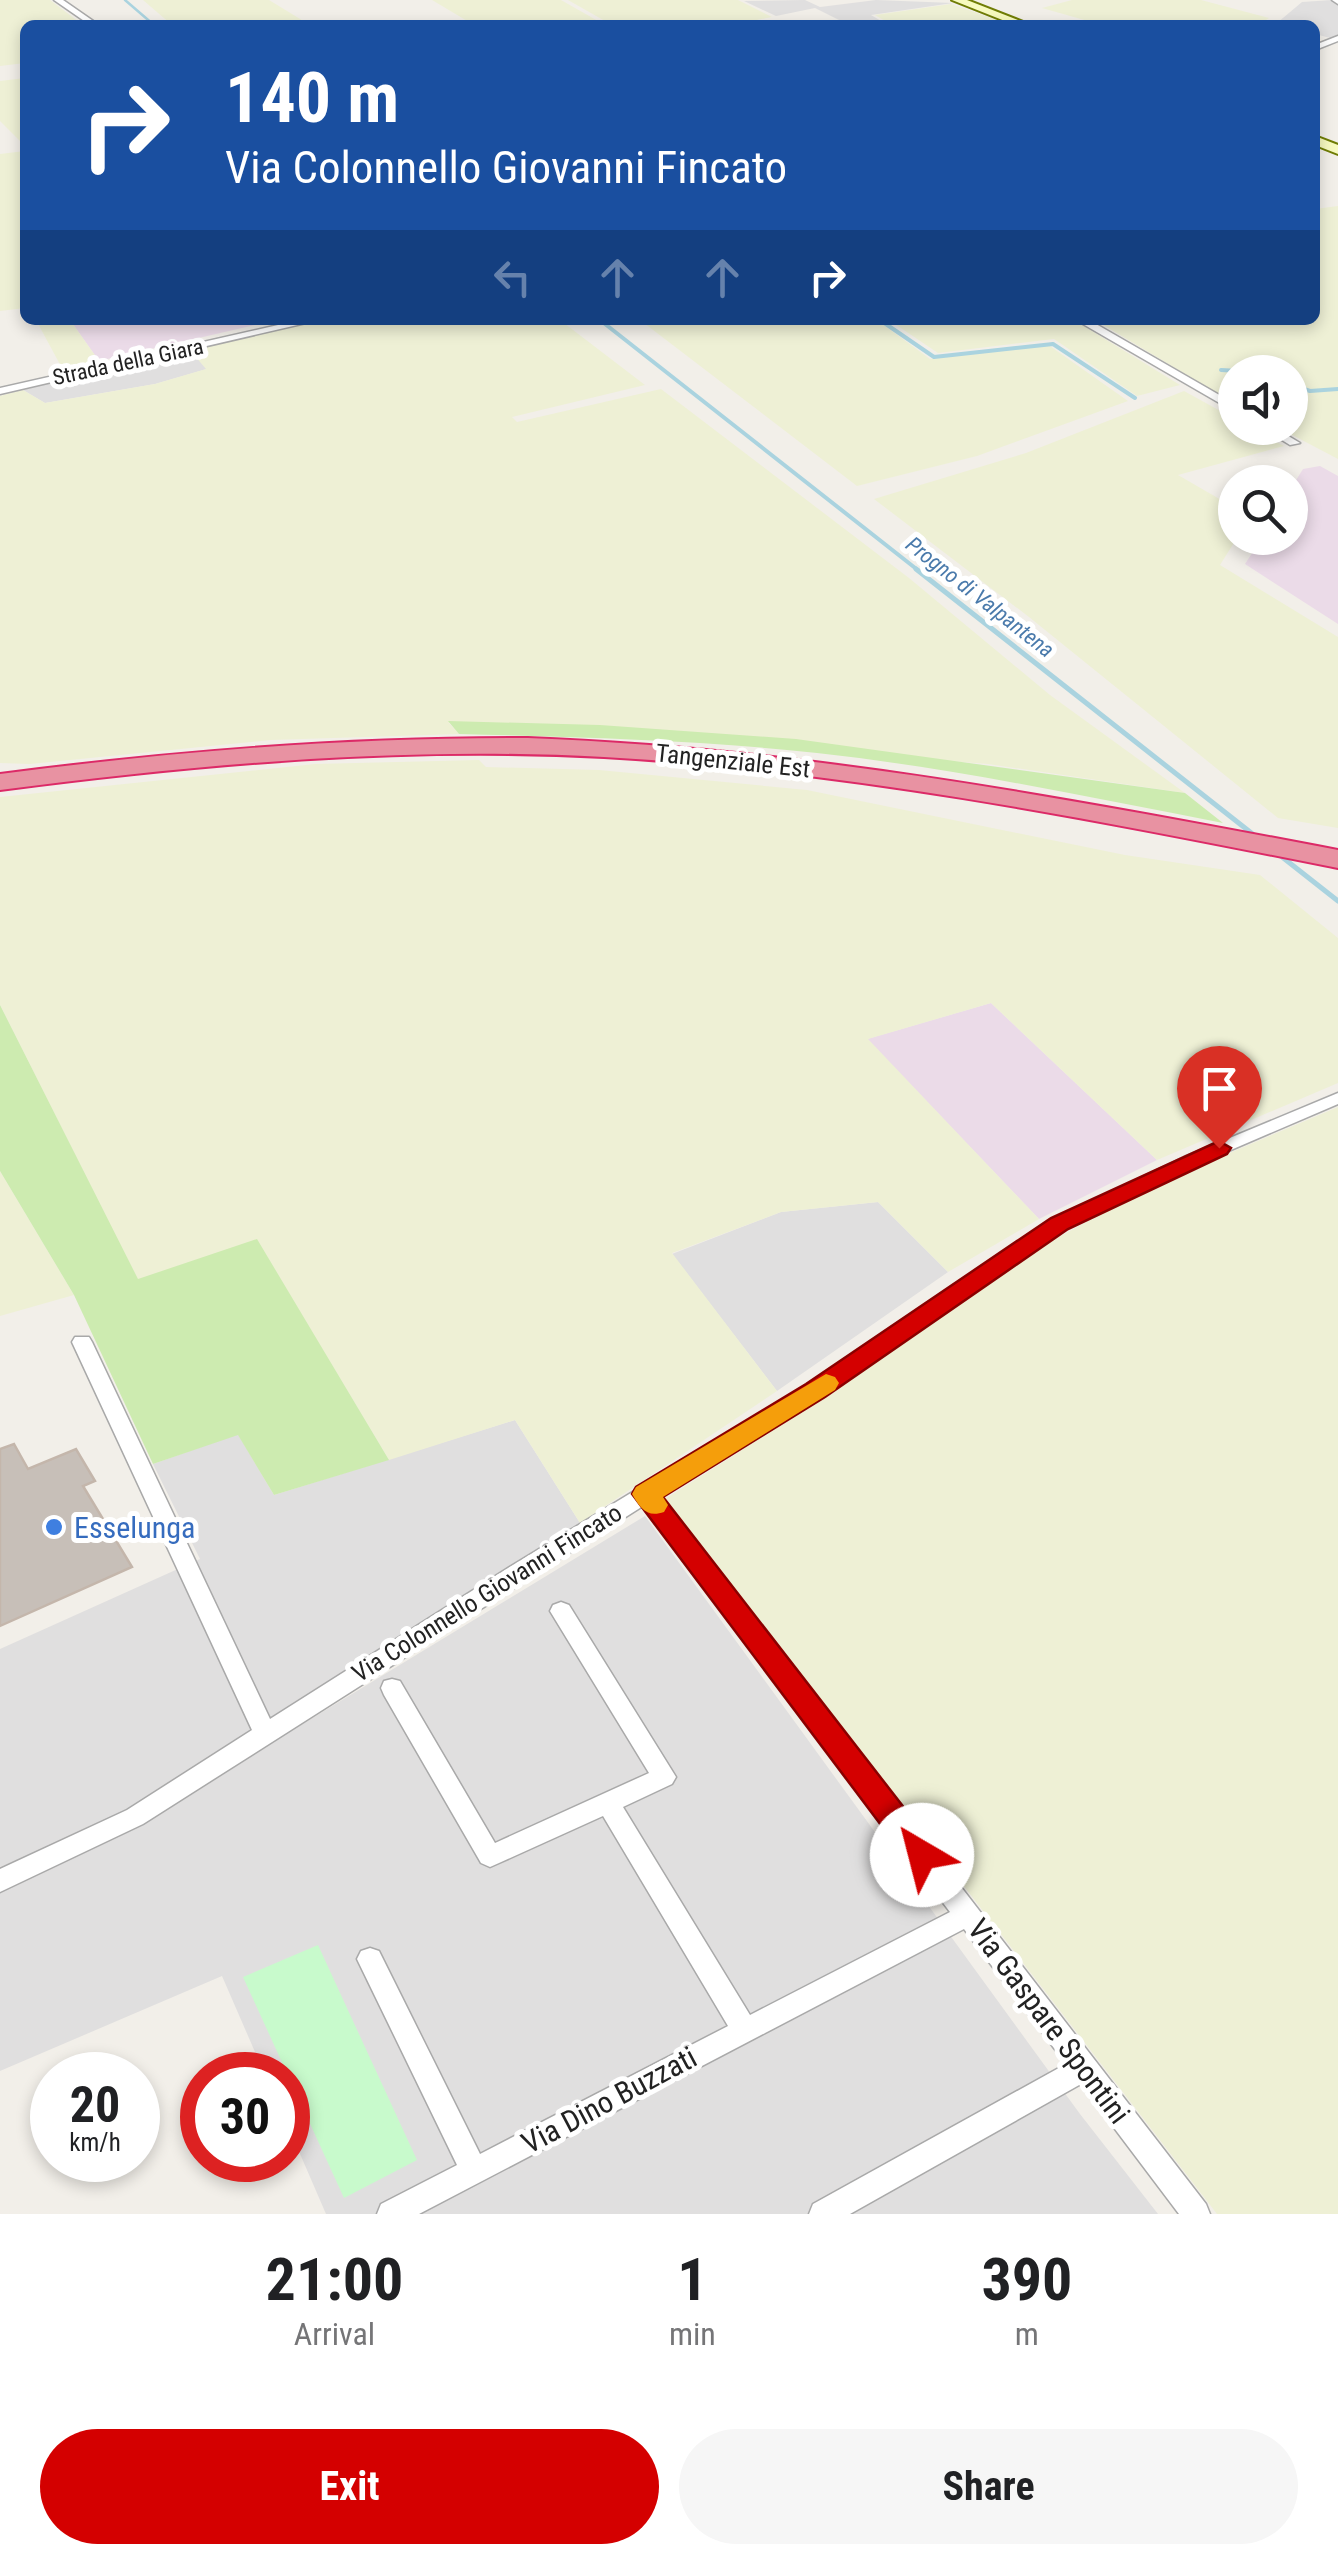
<!DOCTYPE html>
<style>
:root{--surface:#fff;--page:#f6f6f6;--text:#202124;--muted:#757577;--accent:#d40000}
body{margin:0;font-family:"Roboto Condensed",sans-serif;background:var(--page);color:var(--text);height:100vh;display:flex;flex-direction:column;font-size:38px;white-space:nowrap}
*{box-sizing:border-box;margin:0}
p{font-size:32px;color:var(--muted)}
.icon{flex:none;width:55px;height:55px;fill:none;stroke:currentColor;stroke-width:2;stroke-linecap:round;stroke-linejoin:round}
.map{position:relative;height:2214px;overflow:hidden}
.drawer{display:flex;flex-direction:column;background:var(--surface);flex:1}
.drawer>*{flex:none}
.top-card{position:absolute;left:20px;top:20px;width:1300px;height:305px;border-radius:15px;box-shadow:0 5px 15px #0003;background:#1a4fa0;color:#fff;overflow:hidden}
.controls{position:absolute;left:1218px;top:355px;display:grid;gap:20px}
.controls a{display:grid;place-items:center;width:90px;height:90px;border-radius:50%;background:var(--surface);box-shadow:0 5px 15px #0003;font-size:50px}
.speed{position:absolute;left:30px;top:2052px;display:flex;gap:20px;font-size:50px;font-weight:700;text-align:center}
.speed>*{display:grid;place-content:center;width:130px;height:130px;border-radius:50%;background:var(--surface);box-shadow:0 5px 15px #0003;line-height:1}
.speed small{font-size:25px;font-weight:400}
.speed .limit{border:15px solid #d22;background:#fff;color:#111}
.pin{position:absolute;display:grid;place-items:center;width:85px;height:85px;color:#fff;margin:-102px -42px;border-radius:50% 50% 50% 0;rotate:-45deg;box-shadow:0 0 10px #0007}
.pin .icon{rotate:45deg}
.me{position:absolute;width:110px;margin:-55px;rotate:323deg;stroke-linejoin:round;filter:drop-shadow(0 0 8px #0008)}
.turn{display:flex;align-items:center;gap:35px;height:210px;padding:0 40px;font-size:45px}
.turn .icon{width:130px;height:130px;stroke-width:2.5}
.turn b{display:block;font-size:70px;line-height:85px}
.lanes{display:flex;align-items:center;height:95px;padding:0 40px;background:#0003;justify-content:center;gap:50px;direction:ltr}
.lanes .off{opacity:.35}
.eta{display:flex;justify-content:space-evenly;align-items:center;height:170px;text-align:center}
.eta b{font-size:60px;font-weight:700;line-height:70px}
.button{display:flex;gap:20px;margin-top:auto;padding:20px 40px}
.button a{flex:1;height:115px;border-radius:60px;background:var(--accent);color:#fff;font-size:40px;font-weight:700;line-height:115px;text-align:center}
.button a+a{background:var(--page);color:var(--text)}
.map>svg:first-child{display:block}
.residential{fill:#e0dfdf}
.industrial{fill:#ebdbe8}
.farmland{fill:#eef0d5}
.grass{fill:#cdebb0}
.park{fill:#c8facc}
.lines{fill:none;stroke-linecap:round;stroke-linejoin:round}
.stream-far2{stroke:#aad3df;stroke-width:2.5}
.stream-far1{stroke:#aad3df;stroke-width:4}
.stream{stroke:#aad3df;stroke-width:5}
.building{fill:#c7bfb8;stroke:#c4b6ab;stroke-width:2.5}
.street-casing{stroke:#a9a9a9;stroke-width:3}
.secondary-casing{stroke:#707d05;stroke-width:4}
.highway-casing{stroke:#dc2a67;stroke-width:4}
.street{fill:#fff;fill-rule:evenodd}
.secondary{fill:#f7fabf;fill-rule:evenodd}
.highway{fill:#e892a2;fill-rule:evenodd}
.route{fill:#d40000;stroke:#8a0000;stroke-width:2.5}
.slow{fill:#f59e0b}
.shop-dot{fill:#3f7fe0;stroke:#fff;stroke-width:4}
.labels{text-anchor:middle;dominant-baseline:central;stroke-width:10;stroke-linejoin:round;paint-order:stroke}
.far-street-label{font-size:22px;fill:#222;stroke:#fff}
.far-water-label{font-size:22px;font-style:italic;fill:#4a7aab;stroke:#fff}
.street-label{font-size:25px;fill:#222;stroke:#fff}
.near-shop-label{font-size:30px;fill:#366cbe;stroke:#fff;text-anchor:start}
.near-street-label{font-size:30px;fill:#222;stroke:#fff}
</style>
<div class="map">
<svg width="1338" height="2214" viewBox="0 0 1338 2214">
<rect width="100%" height="100%" fill="#f2efe9"/>
<path class="residential" d="M 805,0 L 820,7 L 876,0 L 953,3 L 871,15 L 888,25 L 849,25 L 815,8 L 776,16 L 744,1 Z
M 1332,0 L 1338,5 L 1338,36 L 1334,39 L 1315,34 L 1315,25 L 1277,23 L 1302,2 Z
M 189,349 L 207,369 L 155,384 L 45,403 L 23,390 Z
M 878,1202 L 948,1272 L 777,1391 L 672,1254 L 781,1212 Z
M 515,1420 L 580,1523 L 130,1815 L 0,1867 L 0,1649 L 200,1559 L 153,1464 L 238,1434 L 274,1495 Z
M 645,1516 L 1080,2114 L 1158,2214 L 326,2214 L 288,2126 L 288,2075 L 265,2075 L 222,1976 L 0,2071 L 0,1891 L 174,1802 Z"/>
<path class="industrial" d="M 70,320 L 277,320 L 99,361 Z
M 1320,466 L 1338,476 L 1338,624 L 1245,564 L 1262,538 L 1290,538 L 1290,490 L 1303,469 Z
M 991,1003 L 1157,1160 L 1039,1219 L 867,1039 Z"/>
<path class="farmland" d="M 0,0 L 50,0 L 83,25 L 25,25 L 25,63 L 0,66 Z
M 143,0 L 269,0 L 310,25 L 172,25 Z
M 432,0 L 561,0 L 605,25 L 474,25 Z
M 568,0 L 738,0 L 772,17 L 732,25 L 612,25 Z
M 1072,0 L 1201,0 L 1269,18 L 1263,22 L 1274,25 L 1102,25 L 1042,8 Z
M 951,4 L 1012,25 L 892,25 L 875,15 Z
M 25,78 L 25,146 L 0,121 L 0,81 Z
M 25,151 L 25,308 L 0,311 L 0,154 Z
M 1338,206 L 1338,459 L 1279,428 L 1290,428 L 1290,372 L 1235,372 L 1235,404 L 1095,320 L 1315,320 L 1315,209 Z
M 36,320 L 70,320 L 99,361 L 63,370 Z
M 315,320 L 560,320 L 645,385 L 512,417 L 517,422 L 661,389 L 909,578 L 1050,695 L 1185,793 L 988,764 L 449,723 L 459,734 L 271,740 L 30,764 L 0,763 L 0,396 L 23,390 L 45,403 L 155,384 L 206,369 L 189,349 Z
M 640,320 L 877,320 L 930,359 L 1047,344 L 1128,401 L 977,456 L 857,486 Z
M 889,320 L 1074,320 L 1180,385 L 1137,396 L 1054,339 L 938,353 Z
M 1184,391 L 1235,419 L 1235,428 L 1250,428 L 1284,446 L 1178,475 L 1235,508 L 1237,538 L 1220,565 L 1338,637 L 1338,828 L 1278,818 L 1029,617 L 874,499 L 1026,453 Z
M 479,760 L 486,767 L 599,770 L 807,790 L 1125,855 L 1260,875 L 1338,938 L 1338,1083 L 1157,1160 L 991,1003 L 868,1039 L 1039,1219 L 948,1272 L 878,1202 L 781,1212 L 672,1253 L 777,1391 L 580,1523 L 515,1420 L 389,1460 L 257,1240 L 138,1280 L 0,1005 L 0,797 L 315,764 Z
M 1338,1107 L 1338,2214 L 1217,2214 L 665,1499 L 736,1454 L 971,1288 L 1027,1254 L 1161,1182 Z
M 0,1171 L 74,1295 L 0,1316 Z"/>
<path class="grass" d="M 448,721 L 600,725 L 796,739 L 1185,793 L 1223,823 C 1088,797 953,768 817,753 C 698,740 578,737 459,734 Z
M 0,1005 L 138,1279 L 257,1239 L 389,1460 L 274,1495 L 238,1435 L 153,1464 L 74,1295 L 0,1171 Z"/>
<path class="park" d="M 318,1945 L 417,2160 L 344,2198 L 243,1977 Z"/>
<g class="lines">
<path class="stream-far2" d="M 125,0 L 154,25"/>
<path class="stream-far1" d="M 600,320 L 919,571
M 880,320 L 934,357 L 1053,344 L 1135,398
M 1221,370 L 1257,372
M 1290,384 L 1310,391 L 1338,389"/>
<path class="stream" d="M 916,569 L 1259,839
M 1277,853 L 1338,901"/>
</g>
<path class="building" d="M 14,1444 L 28,1469 L 76,1449 L 95,1481 L 83,1486 L 132,1567 L 0,1626 L 0,1449 Z"/>
<g class="lines">
<defs>
<path id="street" d="M 54,0 L 63,0 L 99,25 L 90,25 Z
M 1332,0 L 1338,0 L 1338,4 Z
M 1338,36 L 1338,41 L 1315,50 L 1315,45 Z
M 300,320 L 319,320 L 0,394 L 0,388 Z
M 1076,320 L 1089,320 L 1235,404 L 1235,412 Z
M 1262,428 L 1275,428 L 1300,443 L 1290,445 Z
M 1338,1093 L 1338,1104 L 1196,1165 L 1066,1228 L 822,1395 L 659,1496 L 1206,2204 L 1210,2214 L 1179,2214 L 1081,2084 L 850,2214 L 809,2214 L 813,2204 L 1066,2064 L 964,1929 L 419,2214 L 377,2214 L 381,2204 L 457,2165 L 357,1959 L 361,1951 L 370,1948 L 379,1951 L 480,2154 L 728,2026 L 603,1816 L 499,1863 L 490,1867 L 481,1863 L 384,1695 L 381,1688 L 384,1681 L 392,1679 L 400,1681 L 495,1843 L 649,1773 L 550,1611 L 553,1605 L 561,1602 L 569,1605 L 676,1777 L 672,1784 L 623,1807 L 750,2015 L 950,1912 L 643,1506 L 143,1824 L 0,1892 L 0,1869 L 127,1810 L 252,1730 L 72,1342 L 75,1337 L 89,1337 L 92,1342 L 270,1719 L 508,1568 L 808,1385 L 1052,1220 L 1184,1157 Z"/>
<path id="secondary" d="M 952,0 L 967,0 L 1031,25 L 1015,25 Z
M 1315,136 L 1338,145 L 1338,154 L 1315,145 Z"/>
<path id="highway" d="M 528,738 C 802,748 1070,799 1338,850 L 1338,868 C 1095,820 852,771 604,757 C 402,746 200,764 0,790 L 0,774 C 176,751 351,737 528,738 Z"/>
</defs>
<use href="#street" class="street-casing"/>
<use href="#secondary" class="secondary-casing"/>
<use href="#highway" class="highway-casing"/>
<use href="#street" class="street"/>
<use href="#secondary" class="secondary"/>
<use href="#highway" class="highway"/>
</g>
<path class="route" d="M 1219,1141 L 1231,1148 L 1227,1154 L 1068,1229 L 825,1397 L 663,1497 L 933,1845 L 938,1855 L 933,1865 L 922,1869 L 911,1865 L 632,1494 L 636,1487 L 806,1384 L 1051,1218 Z"/>
<path class="slow" d="M 826,1374 L 835,1377 L 839,1383 L 835,1390 L 663,1497 L 668,1505 L 664,1512 C 647,1518 640,1508 632,1494 L 636,1487 Z"/>
<circle class="shop-dot" cx="54" cy="1527" r="10"/>
<g class="labels">
<g class="far-street-label">
<text transform="translate(128 362) rotate(-12)">Strada della Giara</text>
</g>
<g class="far-water-label">
<text transform="translate(980 597) rotate(38)">Progno di Valpantena</text>
</g>
<g class="street-label">
<text transform="translate(733 761) rotate(6)">Tangenziale Est</text>
<text transform="translate(487 1593) rotate(-32)">Via Colonnello Giovanni Fincato</text>
</g>
<g class="near-shop-label">
<text x="74" y="1527">Esselunga</text>
</g>
<g class="near-street-label">
<text transform="translate(1049 2021) rotate(53)">Via Gaspare Spontini</text>
<text transform="translate(609 2100) rotate(-28)">Via Dino Buzzati</text>
</g>
</g>
</svg>
<div class="controls">
<a><svg class="icon" aria-label="sound" viewBox="0 0 24 24"><path d="M4 9h4l5-4v14l-5-4H4zM17 9q2 3 0 6"/></svg></a>
<a><svg class="icon" aria-label="search" viewBox="0 0 24 24"><circle cx="10" cy="10" r="6"/><path d="M15 15l6 6"/></svg></a>
</div>
<div class="speed"><div>20<small>km/h</small></div><div class="limit">30</div></div>
<div class="pin" style="left:1219px;top:1148px;background:#d93025"><svg class="icon" aria-label="arrive" viewBox="0 0 24 24"><path d="M6 21V4h12l-3 4 3 4H6"/></svg></div>
<svg class="me" style="left:922px;top:1855px" viewBox="-20 -20 40 40"><circle r="19" fill="#fff"/><path d="M0-13L10 11 0 6-10 11z" fill="#d40000"/></svg>
<div class="top-card">
<div class="turn"><svg class="icon" aria-label="right" viewBox="0 0 24 24"><path d="M7 20v-9h11M14 6l5 5-5 5"/></svg><div><b>140 m</b>Via Colonnello Giovanni Fincato</div></div>
<div class="lanes"><svg class="icon off" aria-label="left" viewBox="0 0 24 24"><path d="M17 20v-9H6M10 6l-5 5 5 5"/></svg><svg class="icon off" aria-label="ahead" viewBox="0 0 24 24"><path d="M12 20V5M6 11l6-6 6 6"/></svg><svg class="icon off" aria-label="ahead" viewBox="0 0 24 24"><path d="M12 20V5M6 11l6-6 6 6"/></svg><svg class="icon" aria-label="right" viewBox="0 0 24 24"><path d="M7 20v-9h11M14 6l5 5-5 5"/></svg></div>
</div>
</div>
<section class="drawer">
<div class="eta">
<div><b>21:00</b><p>Arrival</p></div>
<div><b>1</b><p>min</p></div>
<div><b>390</b><p>m</p></div>
</div>
<div class="button"><a>Exit</a><a>Share</a></div>
</section>
